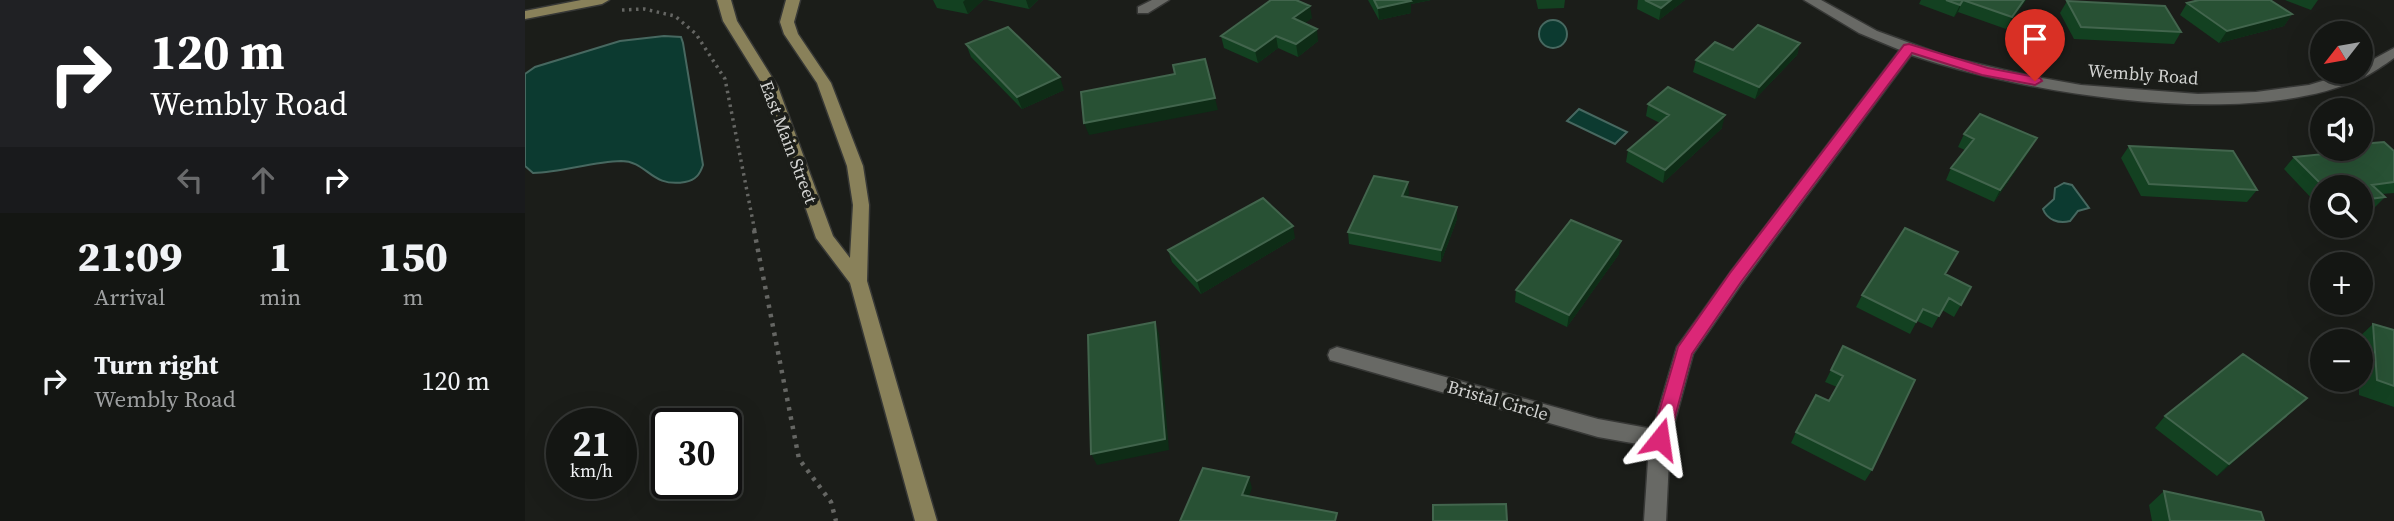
<!DOCTYPE html>
<meta charset="utf-8">
<style>
:root{--surface:#141613;--page:#212321;--text:#f1f3f6;--muted:#9d9fa0;--line:#333533}
body{margin:0;font-family:"Source Serif 4",serif;background:var(--page);color:var(--text);height:100vh;display:flex;flex-direction:column;font-size:26px;white-space:nowrap}
*{box-sizing:border-box;margin:0}
p{font-size:23px;color:var(--muted)}
.icon{flex:none;width:38px;height:38px;fill:none;stroke:currentColor;stroke-width:2;stroke-linecap:round;stroke-linejoin:round}
.map{position:relative;flex:1;overflow:hidden}
.drawer{display:flex;flex-direction:column;background:var(--surface);width:525px}
.drawer>*{flex:none}
.banner{background:#202124;color:#fff;overflow:hidden}
.needle{width:46px;rotate:239deg}
.fabs{position:absolute;left:1785px;top:21px;display:grid;gap:14px}
.fabs a{display:grid;place-items:center;width:63px;height:63px;border-radius:50%;background:var(--surface);box-shadow:0 7px 28px #0002,0 0 0 2px var(--line);font-size:35px}
.speed{position:absolute;left:21px;top:408px;display:flex;gap:14px;font-size:35px;font-weight:700;text-align:center}
.speed>*{display:grid;place-content:center;width:91px;height:91px;border-radius:50%;background:var(--surface);box-shadow:0 7px 28px #0002,0 0 0 2px var(--line);line-height:1}
.speed small{font-size:18px;font-weight:400}
.speed .limit{border:4px solid #111;border-radius:10px;background:#fff;color:#111}
.pin{position:absolute;display:grid;place-items:center;width:60px;height:60px;color:#fff;margin:-72px -30px;border-radius:50% 50% 50% 0;rotate:-45deg;box-shadow:0 0 7px #0007}
.pin .icon{rotate:45deg}
.me{position:absolute;width:77px;margin:-38px;rotate:15deg;stroke-linejoin:round;filter:drop-shadow(0 0 5px #0008)}
.turn{display:flex;align-items:center;gap:24px;height:147px;padding:0 35px;font-size:32px}
.turn .icon{width:91px;height:91px;stroke-width:2.5}
.turn b{display:block;font-size:49px;line-height:60px}
.lanes{display:flex;align-items:center;height:66px;padding:0 35px;background:#0003;justify-content:center;gap:35px;direction:ltr}
.lanes .off{opacity:.35}
.eta{display:flex;justify-content:space-evenly;align-items:center;height:119px;text-align:center}
.eta b{font-size:42px;font-weight:800;line-height:49px}
ul{padding:0;list-style:none}
li{display:flex;align-items:center;gap:21px;height:98px;padding:0 35px}
li div{flex:1}
li b{display:block;font-size:26px}
li em{font-style:normal}
main{display:flex;flex:1;min-height:0}
.map>svg:first-child{display:block}
.water{fill:#0c3a30;stroke:#476860;stroke-width:2}
.lines{fill:none;stroke-linecap:round;stroke-linejoin:round}
.street-casing{stroke:#373836;stroke-width:3}
.secondary-casing{stroke:#373836;stroke-width:3}
.path-far1{stroke:#656663;stroke-width:3.5;stroke-dasharray:2.5 4.5;stroke-linecap:butt}
.path{stroke:#656663;stroke-width:4.5;stroke-dasharray:3.5 6;stroke-linecap:butt}
.street{fill:#686965;fill-rule:evenodd}
.secondary{fill:#89815a;fill-rule:evenodd}
.wall{fill:#134121}
.shaded-wall{fill:#0e2c16}
.building{fill:#285134;stroke:#42654d;stroke-width:2}
.route{fill:#db2777;stroke:#8e194d;stroke-width:2}
.labels{text-anchor:middle;dominant-baseline:central;stroke-width:7;stroke-linejoin:round;paint-order:stroke}
.street-label{font-size:18px;fill:#d2d3d1;stroke:#1b1d19}
</style>
<main>
<section class="drawer">
<div class="banner">
<div class="turn"><svg class="icon" aria-label="right" viewBox="0 0 24 24"><path d="M7 20v-9h11M14 6l5 5-5 5"/></svg><div><b>120 m</b>Wembly Road</div></div>
<div class="lanes"><svg class="icon off" aria-label="left" viewBox="0 0 24 24"><path d="M17 20v-9H6M10 6l-5 5 5 5"/></svg><svg class="icon off" aria-label="ahead" viewBox="0 0 24 24"><path d="M12 20V5M6 11l6-6 6 6"/></svg><svg class="icon" aria-label="right" viewBox="0 0 24 24"><path d="M7 20v-9h11M14 6l5 5-5 5"/></svg></div>
</div>
<div class="eta">
<div><b>21:09</b><p>Arrival</p></div>
<div><b>1</b><p>min</p></div>
<div><b>150</b><p>m</p></div>
</div>
<ul>
<li><svg class="icon" aria-label="right" viewBox="0 0 24 24"><path d="M7 20v-9h11M14 6l5 5-5 5"/></svg><div><b>Turn right</b><p>Wembly Road</p></div><em>120 m</em></li>
</ul>
</section>
<div class="map">
<svg width="1869" height="521" viewBox="0 0 1869 521">
<rect width="100%" height="100%" fill="#1b1d19"/>
<path class="water" d="M1014 34a14 14 0 1 1 28 0a14 14 0 1 1-28 0Z
M 139,36 L 156,37 L 158,43 L 178,165 C 175,174 171,180 160,182 C 125,188 123,161 96,161 C 66,162 38,172 8,173 L 0,166 L 0,74 L 10,67 L 95,41 Z
M 1054,109 L 1102,132 L 1090,144 L 1042,121 Z
M 1539,183 L 1547,185 L 1564,208 L 1553,211 L 1545,221 C 1534,224 1522,220 1518,209 L 1529,199 L 1530,188 Z"/>
<g class="lines">
<defs>
<path id="street" d="M 627,0 L 644,0 L 623,13 L 613,13 L 613,7 Z
M 1279,0 L 1296,0 L 1352,31 L 1423,57 L 1505,76 L 1556,85 L 1673,94 L 1731,92 L 1784,85 L 1827,72 L 1836,72 L 1836,66 L 1869,48 L 1869,58 C 1859,65 1848,73 1837,78 C 1724,131 1502,94 1386,55 L 1217,283 L 1168,354 L 1145,439 L 1141,521 L 1119,521 L 1124,446 L 1073,437 L 805,360 L 803,355 L 805,350 L 812,347 L 1073,419 L 1128,429 L 1152,347 L 1205,273 L 1375,50 L 1334,33 Z"/>
<path id="secondary" d="M 56,0 L 84,0 L 77,4 L 0,19 L 0,11 Z
M 192,0 L 206,0 L 212,21 L 253,87 L 308,236 L 325,258 L 328,205 L 322,166 L 292,83 L 259,34 L 255,22 L 261,0 L 275,0 L 269,22 L 273,34 L 306,83 L 338,166 L 344,205 L 342,281 L 412,521 L 390,521 L 325,283 L 291,238 L 239,87 L 198,21 Z"/>
</defs>
<use href="#street" class="street-casing"/>
<use href="#secondary" class="secondary-casing"/>
<path class="path-far1" d="M 97,10 L 119,9 L 150,16 L 171,34 L 200,79 L 230,232"/>
<path class="path" d="M 229,230 L 274,459 L 306,502 L 311,521"/>
<use href="#street" class="street"/>
<use href="#secondary" class="secondary"/>
</g>
<path class="wall" d="M 408,0 L 458,0 L 443,14 L 412,8 Z
M 462,0 L 513,0 L 504,9 Z
M 843,0 L 906,0 L 886,4 L 886,13 L 854,20 Z
M 1011,0 L 1040,0 L 1039,8 L 1013,9 Z
M 1113,0 L 1160,0 L 1134,20 L 1112,9 Z
M 1396,0 L 1501,0 L 1481,29 L 1433,12 L 1429,17 L 1394,4 Z
M 1760,0 L 1793,0 L 1786,10 Z
M 1542,1 L 1656,32 L 1649,44 L 1549,39 L 1535,13 Z
M 1662,3 L 1767,14 L 1759,26 L 1694,43 L 1655,15 Z
M 787,18 L 779,23 L 793,41 L 773,57 L 753,48 L 733,63 L 699,48 L 696,36 Z
M 1275,43 L 1272,55 L 1230,99 L 1168,72 L 1171,60 L 1208,50 Z
M 441,44 L 539,90 L 497,109 L 446,57 Z
M 1123,104 L 1197,128 L 1138,183 L 1101,162 L 1103,150 L 1135,123 L 1121,116 Z
M 1439,134 L 1505,150 L 1469,202 L 1421,180 L 1426,168 L 1440,150 L 1433,147 Z
M 1604,146 L 1732,190 L 1722,202 L 1616,196 L 1596,158 Z
M 1820,149 L 1869,151 L 1869,193 L 1857,194 L 1860,197 L 1848,209 L 1836,211 L 1836,187 L 1797,187 L 1797,201 L 1790,202 L 1759,169 L 1769,157 L 1817,152 Z
M 884,194 L 882,197 L 932,219 L 916,262 L 824,244 L 823,232 Z
M 770,238 L 676,294 L 647,262 L 643,250 Z
M 1094,254 L 1042,327 L 990,302 L 991,290 Z
M 1420,274 L 1446,287 L 1429,317 L 1417,310 L 1407,328 L 1392,321 L 1385,334 L 1331,307 L 1337,295 Z
M 1848,324 L 1869,330 L 1869,407 L 1834,395 L 1834,380 L 1836,380 L 1836,341 L 1832,341 L 1832,339 Z
M 1318,346 L 1347,470 L 1340,481 L 1266,443 L 1271,432 L 1304,401 L 1312,387 L 1300,382 Z
M 1770,409 L 1692,476 L 1630,428 L 1640,416 Z
M 1639,491 L 1739,521 L 1627,521 L 1624,505 Z"/>
<path class="shaded-wall" d="M 440,0 L 458,0 L 443,14 L 438,2 Z
M 501,0 L 513,0 L 504,9 Z
M 882,0 L 906,0 L 886,4 L 886,13 L 854,20 L 853,8 Z
M 1146,0 L 1160,0 L 1134,20 L 1136,8 Z
M 1438,0 L 1433,12 L 1429,17 L 1435,5 Z
M 1499,0 L 1501,0 L 1481,29 L 1487,17 Z
M 785,6 L 787,18 L 770,31 L 768,18 Z
M 1767,14 L 1759,26 L 1694,43 L 1702,31 Z
M 792,29 L 793,41 L 773,57 L 771,44 Z
M 751,36 L 753,48 L 733,63 L 730,51 Z
M 1275,43 L 1272,55 L 1230,99 L 1234,87 Z
M 535,77 L 539,90 L 497,109 L 492,97 Z
M 690,98 L 693,110 L 564,135 L 559,123 Z
M 1200,115 L 1197,128 L 1138,183 L 1140,170 Z
M 1512,138 L 1505,150 L 1469,202 L 1475,190 Z
M 883,182 L 884,194 L 877,208 L 877,196 Z
M 932,207 L 932,219 L 916,262 L 916,250 Z
M 768,226 L 770,238 L 676,294 L 672,281 Z
M 1096,241 L 1094,254 L 1042,327 L 1044,315 Z
M 630,322 L 634,334 L 644,450 L 572,465 L 566,454 Z
M 1782,398 L 1770,409 L 1692,476 L 1704,464 Z
M 724,477 L 727,488 L 721,505 L 717,495 Z"/>
<path class="building" d="M 746,0 L 771,0 L 785,6 L 768,18 L 792,29 L 771,44 L 751,36 L 730,51 L 696,36 Z
M 849,0 L 885,0 L 886,1 L 853,8 Z
M 1120,0 L 1146,0 L 1136,8 Z
M 1421,0 L 1499,0 L 1487,17 L 1438,0 L 1435,5 Z
M 1674,0 L 1745,0 L 1767,14 L 1702,31 L 1662,3 Z
M 1542,1 L 1640,6 L 1656,32 L 1556,27 Z
M 1233,25 L 1275,43 L 1234,87 L 1171,60 L 1190,42 L 1208,50 Z
M 483,27 L 535,77 L 492,97 L 441,44 Z
M 680,59 L 690,98 L 559,123 L 556,92 L 650,74 L 648,65 Z
M 1143,87 L 1200,115 L 1140,170 L 1103,150 L 1144,115 L 1123,104 Z
M 1455,114 L 1512,138 L 1475,190 L 1426,168 L 1449,139 L 1439,134 Z
M 1859,142 L 1869,151 L 1869,182 L 1847,185 L 1860,197 L 1836,200 L 1836,187 L 1799,187 L 1769,157 L 1829,151 L 1827,149 L 1836,149 L 1836,144 Z
M 1604,146 L 1708,151 L 1732,190 L 1624,184 Z
M 849,176 L 883,182 L 877,196 L 932,207 L 916,250 L 823,232 Z
M 738,198 L 768,226 L 672,281 L 643,250 Z
M 1046,220 L 1096,241 L 1044,315 L 991,290 Z
M 1380,228 L 1433,252 L 1420,274 L 1446,287 L 1436,305 L 1424,298 L 1414,316 L 1398,309 L 1391,322 L 1337,295 Z
M 630,322 L 640,439 L 566,454 L 563,335 Z
M 1848,324 L 1869,330 L 1869,386 L 1852,380 Z
M 1318,346 L 1390,380 L 1347,470 L 1271,432 L 1291,395 L 1304,401 L 1318,376 L 1306,370 Z
M 1718,354 L 1782,398 L 1704,464 L 1640,416 Z
M 678,468 L 724,477 L 717,495 L 812,513 L 810,521 L 655,521 Z
M 1639,491 L 1736,512 L 1739,521 L 1645,521 Z
M 981,504 L 982,521 L 908,521 L 908,505 Z"/>
<path class="route" d="M 1384,44 L 1463,68 L 1515,78 L 1517,81 L 1510,85 L 1457,75 L 1387,53 L 1216,282 L 1167,354 L 1144,439 L 1142,444 L 1135,447 L 1129,444 L 1126,439 L 1153,347 L 1205,273 L 1379,45 Z"/>
<g class="labels">
<g class="street-label">
<text transform="translate(1618 74) rotate(4)">Wembly Road</text>
<text transform="translate(264 142) rotate(69)">East Main Street</text>
<text transform="translate(973 400) rotate(16)">Bristal Circle</text>
</g>
</g>
</svg>
<div class="fabs">
<a><svg class="needle" viewBox="-14 -14 28 28"><path d="M0-13l5 13h-10z" fill="#e53935"/><path d="M0 13l5-13h-10z" fill="#9d9fa0"/></svg></a>
<a><svg class="icon" aria-label="sound" viewBox="0 0 24 24"><path d="M4 9h4l5-4v14l-5-4H4zM17 9q2 3 0 6"/></svg></a>
<a><svg class="icon" aria-label="search" viewBox="0 0 24 24"><circle cx="10" cy="10" r="6"/><path d="M15 15l6 6"/></svg></a>
<a>+</a>
<a>−</a>
</div>
<div class="speed"><div>21<small>km/h</small></div><div class="limit">30</div></div>
<div class="pin" style="left:1510px;top:81px;background:#d93025"><svg class="icon" aria-label="arrive" viewBox="0 0 24 24"><path d="M6 21V4h12l-3 4 3 4H6"/></svg></div>
<svg class="me" style="left:1135px;top:439px" viewBox="-20 -20 40 40"><path d="M0-17L14 15 0 8-14 15z" fill="#db2777" stroke="#fff" stroke-width="4"/></svg>
</div>
</main>
